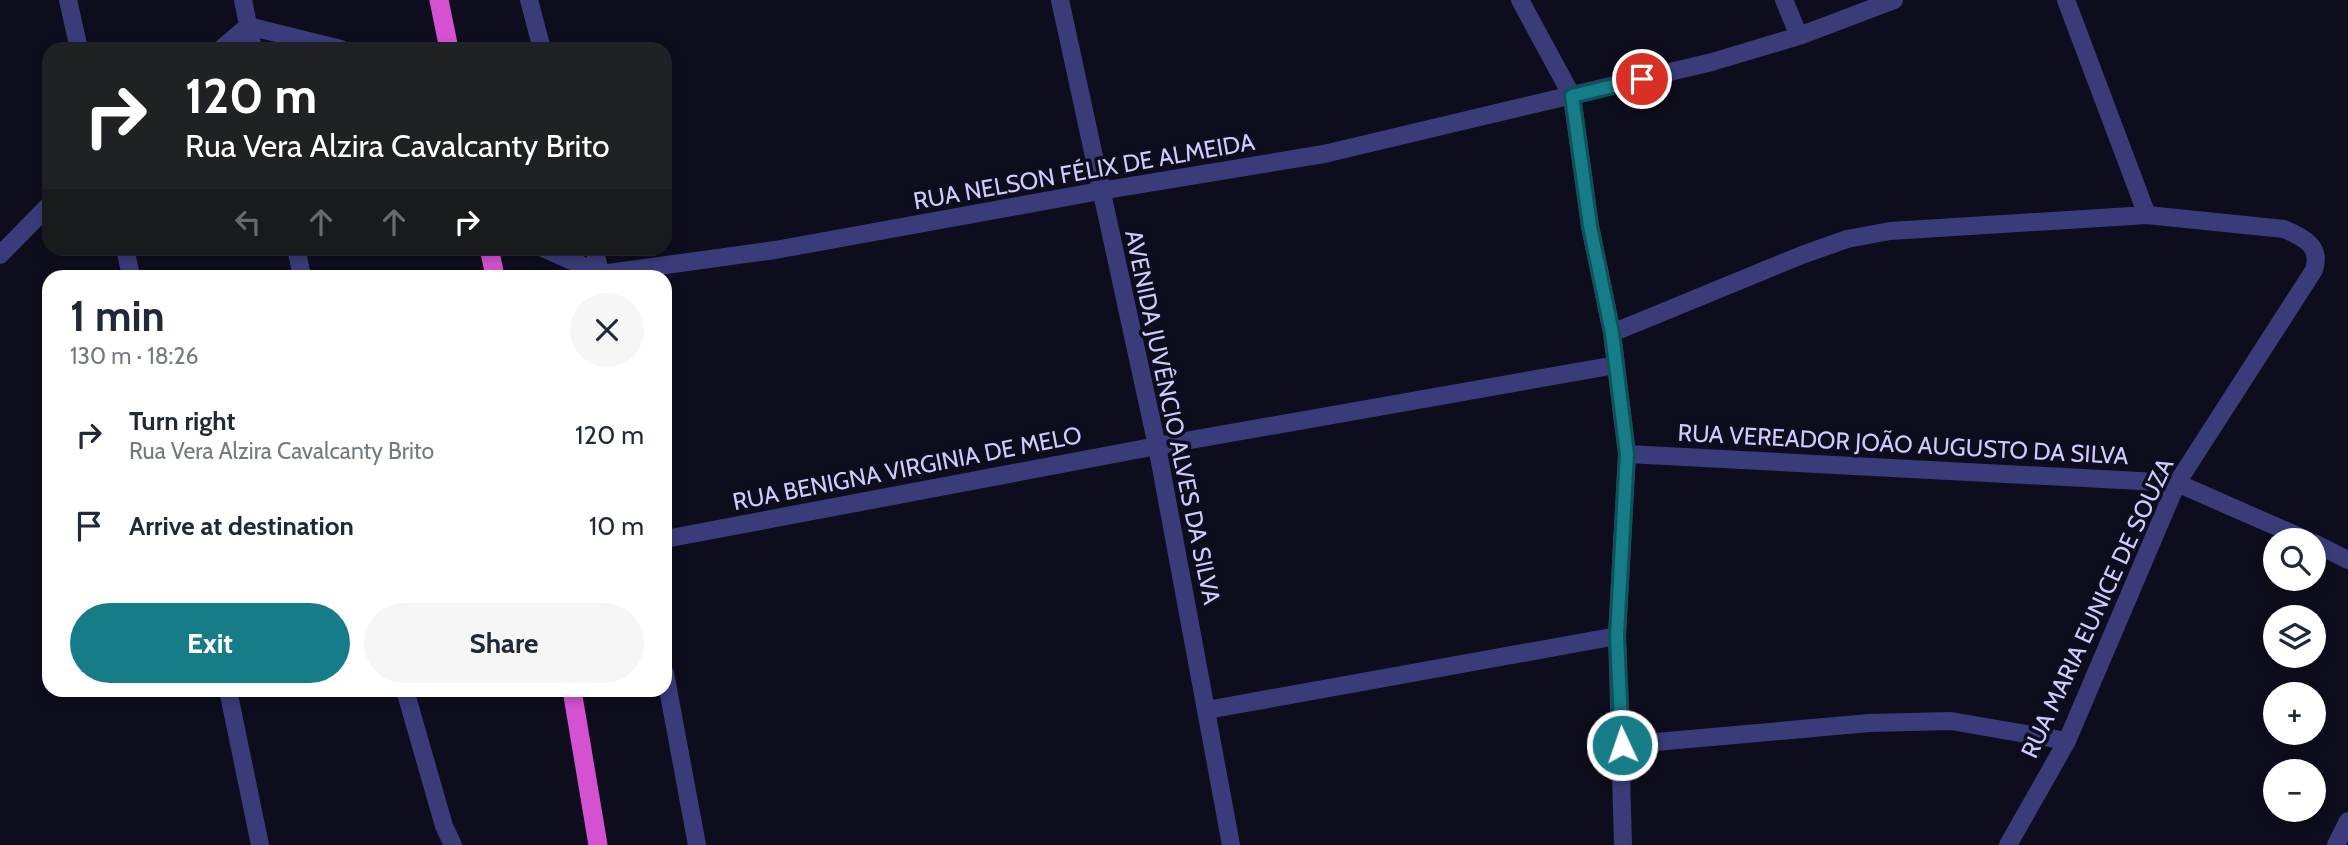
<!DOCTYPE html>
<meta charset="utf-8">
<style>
:root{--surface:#fff;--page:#f6f6f7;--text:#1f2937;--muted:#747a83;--accent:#167c87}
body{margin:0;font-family:Cabin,sans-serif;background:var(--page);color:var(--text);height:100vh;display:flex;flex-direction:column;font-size:26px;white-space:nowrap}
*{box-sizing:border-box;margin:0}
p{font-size:23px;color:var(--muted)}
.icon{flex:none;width:38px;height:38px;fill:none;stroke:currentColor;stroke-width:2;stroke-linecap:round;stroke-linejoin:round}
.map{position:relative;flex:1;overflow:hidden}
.side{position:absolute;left:42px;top:270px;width:630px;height:427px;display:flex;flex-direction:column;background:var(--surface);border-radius:21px;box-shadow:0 4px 10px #0003}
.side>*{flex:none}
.top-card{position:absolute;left:42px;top:42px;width:630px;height:214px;border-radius:21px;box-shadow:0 4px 10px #0003;background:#202124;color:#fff;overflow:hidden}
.buttons{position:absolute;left:2263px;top:528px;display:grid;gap:14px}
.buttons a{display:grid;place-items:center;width:63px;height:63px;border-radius:50%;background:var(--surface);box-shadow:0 4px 10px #0003;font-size:35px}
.pin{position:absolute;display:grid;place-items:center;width:60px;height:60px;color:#fff;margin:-30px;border:4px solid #fff;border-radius:50%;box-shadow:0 2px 7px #0007}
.me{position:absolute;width:77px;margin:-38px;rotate:357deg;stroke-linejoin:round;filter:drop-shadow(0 0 5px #0008)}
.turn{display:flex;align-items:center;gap:24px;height:147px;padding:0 28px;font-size:32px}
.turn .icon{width:91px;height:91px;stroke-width:2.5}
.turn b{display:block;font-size:49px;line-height:60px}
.lanes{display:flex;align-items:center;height:66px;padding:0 28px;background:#0003;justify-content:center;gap:35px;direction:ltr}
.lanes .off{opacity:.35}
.round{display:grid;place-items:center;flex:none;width:74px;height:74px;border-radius:37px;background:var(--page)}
.headline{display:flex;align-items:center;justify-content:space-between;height:119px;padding:0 28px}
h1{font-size:42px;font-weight:700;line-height:52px}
.primary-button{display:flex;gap:14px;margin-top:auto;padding:14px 28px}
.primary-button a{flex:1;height:80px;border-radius:42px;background:var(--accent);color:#fff;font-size:28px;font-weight:700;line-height:80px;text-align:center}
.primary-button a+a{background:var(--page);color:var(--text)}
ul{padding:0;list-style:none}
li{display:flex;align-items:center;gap:21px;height:91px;padding:0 28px}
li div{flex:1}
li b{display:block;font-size:26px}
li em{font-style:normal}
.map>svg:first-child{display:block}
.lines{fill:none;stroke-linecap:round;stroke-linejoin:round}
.minor{stroke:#3a3c7a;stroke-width:18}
.trunk{stroke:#d452d0;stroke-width:19}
.route-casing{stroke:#0e5158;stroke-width:18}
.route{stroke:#167c87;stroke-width:12}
.labels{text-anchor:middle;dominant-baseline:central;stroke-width:7;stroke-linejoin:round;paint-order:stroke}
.street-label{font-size:24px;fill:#cecbfd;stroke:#0e0d1d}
</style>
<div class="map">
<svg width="2348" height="845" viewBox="0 0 2348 845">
<rect width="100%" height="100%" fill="#0e0d1d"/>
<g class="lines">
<path class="minor" d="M 68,0 L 79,49
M 243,0 L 253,49
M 529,0 L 542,49
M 1060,0 L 1157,446 L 1231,845
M 1520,0 L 1572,96 L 1590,226 L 1612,333 L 1627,454 L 1617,636 L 1623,845
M 1784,0 L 1799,36
M 2066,0 L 2147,215
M 221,49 L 248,26 L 341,49
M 125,248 L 131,276
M 296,248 L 302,276
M 543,248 L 601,274 L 775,250 L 1100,191 L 1324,154 L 1712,62 L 1799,36 L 1894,0
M 594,248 L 601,276
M 0,255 L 49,205
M 1612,333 L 1802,255 L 1847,239 L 1890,231 L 2147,215 L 2284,229 C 2303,237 2322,246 2314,270 L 2177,483 L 2067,741 L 2008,845
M 1627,454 L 2177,483 L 2309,541
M 665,539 L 1157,446 L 1616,365
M 2314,543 L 2348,560
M 665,673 L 697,845
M 228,690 L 260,845
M 405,690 L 444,826 L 453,845
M 1207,710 L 1617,636
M 1622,745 L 1869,723 L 1951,721 L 2067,741
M 2336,845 L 2348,821"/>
<path class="trunk" d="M 439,0 L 449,49
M 489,248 L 495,276
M 572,690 L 598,845"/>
</g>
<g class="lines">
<defs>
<path id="route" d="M 1622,745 L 1617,636 L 1627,454 L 1612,333 L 1590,226 L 1572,96 L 1642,79"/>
</defs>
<use href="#route" class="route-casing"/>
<use href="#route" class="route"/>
</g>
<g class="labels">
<g class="street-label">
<text transform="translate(1084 171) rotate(-10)">RUA NELSON FÉLIX DE ALMEIDA</text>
<text transform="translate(1173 417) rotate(78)">AVENIDA JUVÊNCIO ALVES DA SILVA</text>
<text transform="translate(1903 444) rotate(3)">RUA VEREADOR JOÃO AUGUSTO DA SILVA</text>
<text transform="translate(907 468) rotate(-11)">RUA BENIGNA VIRGINIA DE MELO</text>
<text transform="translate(2097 608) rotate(-65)">RUA MARIA EUNICE DE SOUZA</text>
</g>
</g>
</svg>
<div class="buttons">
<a><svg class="icon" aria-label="search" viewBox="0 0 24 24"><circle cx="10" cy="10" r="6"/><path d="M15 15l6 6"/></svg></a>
<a><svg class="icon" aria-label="layers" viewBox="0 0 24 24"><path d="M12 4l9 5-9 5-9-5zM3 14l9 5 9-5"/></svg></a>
<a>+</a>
<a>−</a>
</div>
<div class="pin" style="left:1642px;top:79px;background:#d93025"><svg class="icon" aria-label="arrive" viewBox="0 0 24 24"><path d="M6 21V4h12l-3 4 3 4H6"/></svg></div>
<svg class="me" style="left:1622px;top:745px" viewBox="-20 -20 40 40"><circle r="17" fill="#167c87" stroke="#fff" stroke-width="3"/><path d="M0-11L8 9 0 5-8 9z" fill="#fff"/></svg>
<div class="top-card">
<div class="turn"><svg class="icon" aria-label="right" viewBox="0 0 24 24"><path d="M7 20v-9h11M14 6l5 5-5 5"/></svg><div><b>120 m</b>Rua Vera Alzira Cavalcanty Brito</div></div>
<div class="lanes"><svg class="icon off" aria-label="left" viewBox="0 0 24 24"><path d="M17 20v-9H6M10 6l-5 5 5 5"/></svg><svg class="icon off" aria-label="ahead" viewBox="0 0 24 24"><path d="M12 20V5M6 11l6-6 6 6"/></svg><svg class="icon off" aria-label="ahead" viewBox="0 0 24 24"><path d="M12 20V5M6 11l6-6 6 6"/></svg><svg class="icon" aria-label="right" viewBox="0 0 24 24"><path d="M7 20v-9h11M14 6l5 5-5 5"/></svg></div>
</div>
<section class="side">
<div class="headline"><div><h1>1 min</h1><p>130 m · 18:26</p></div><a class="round"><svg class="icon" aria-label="close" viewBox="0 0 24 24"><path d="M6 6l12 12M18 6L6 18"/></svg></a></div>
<ul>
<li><svg class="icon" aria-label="right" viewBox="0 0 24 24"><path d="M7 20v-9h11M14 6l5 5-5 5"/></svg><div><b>Turn right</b><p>Rua Vera Alzira Cavalcanty Brito</p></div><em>120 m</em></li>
<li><svg class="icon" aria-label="arrive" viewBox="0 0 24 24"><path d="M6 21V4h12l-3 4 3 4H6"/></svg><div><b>Arrive at destination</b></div><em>10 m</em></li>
</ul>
<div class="primary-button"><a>Exit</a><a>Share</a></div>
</section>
</div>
